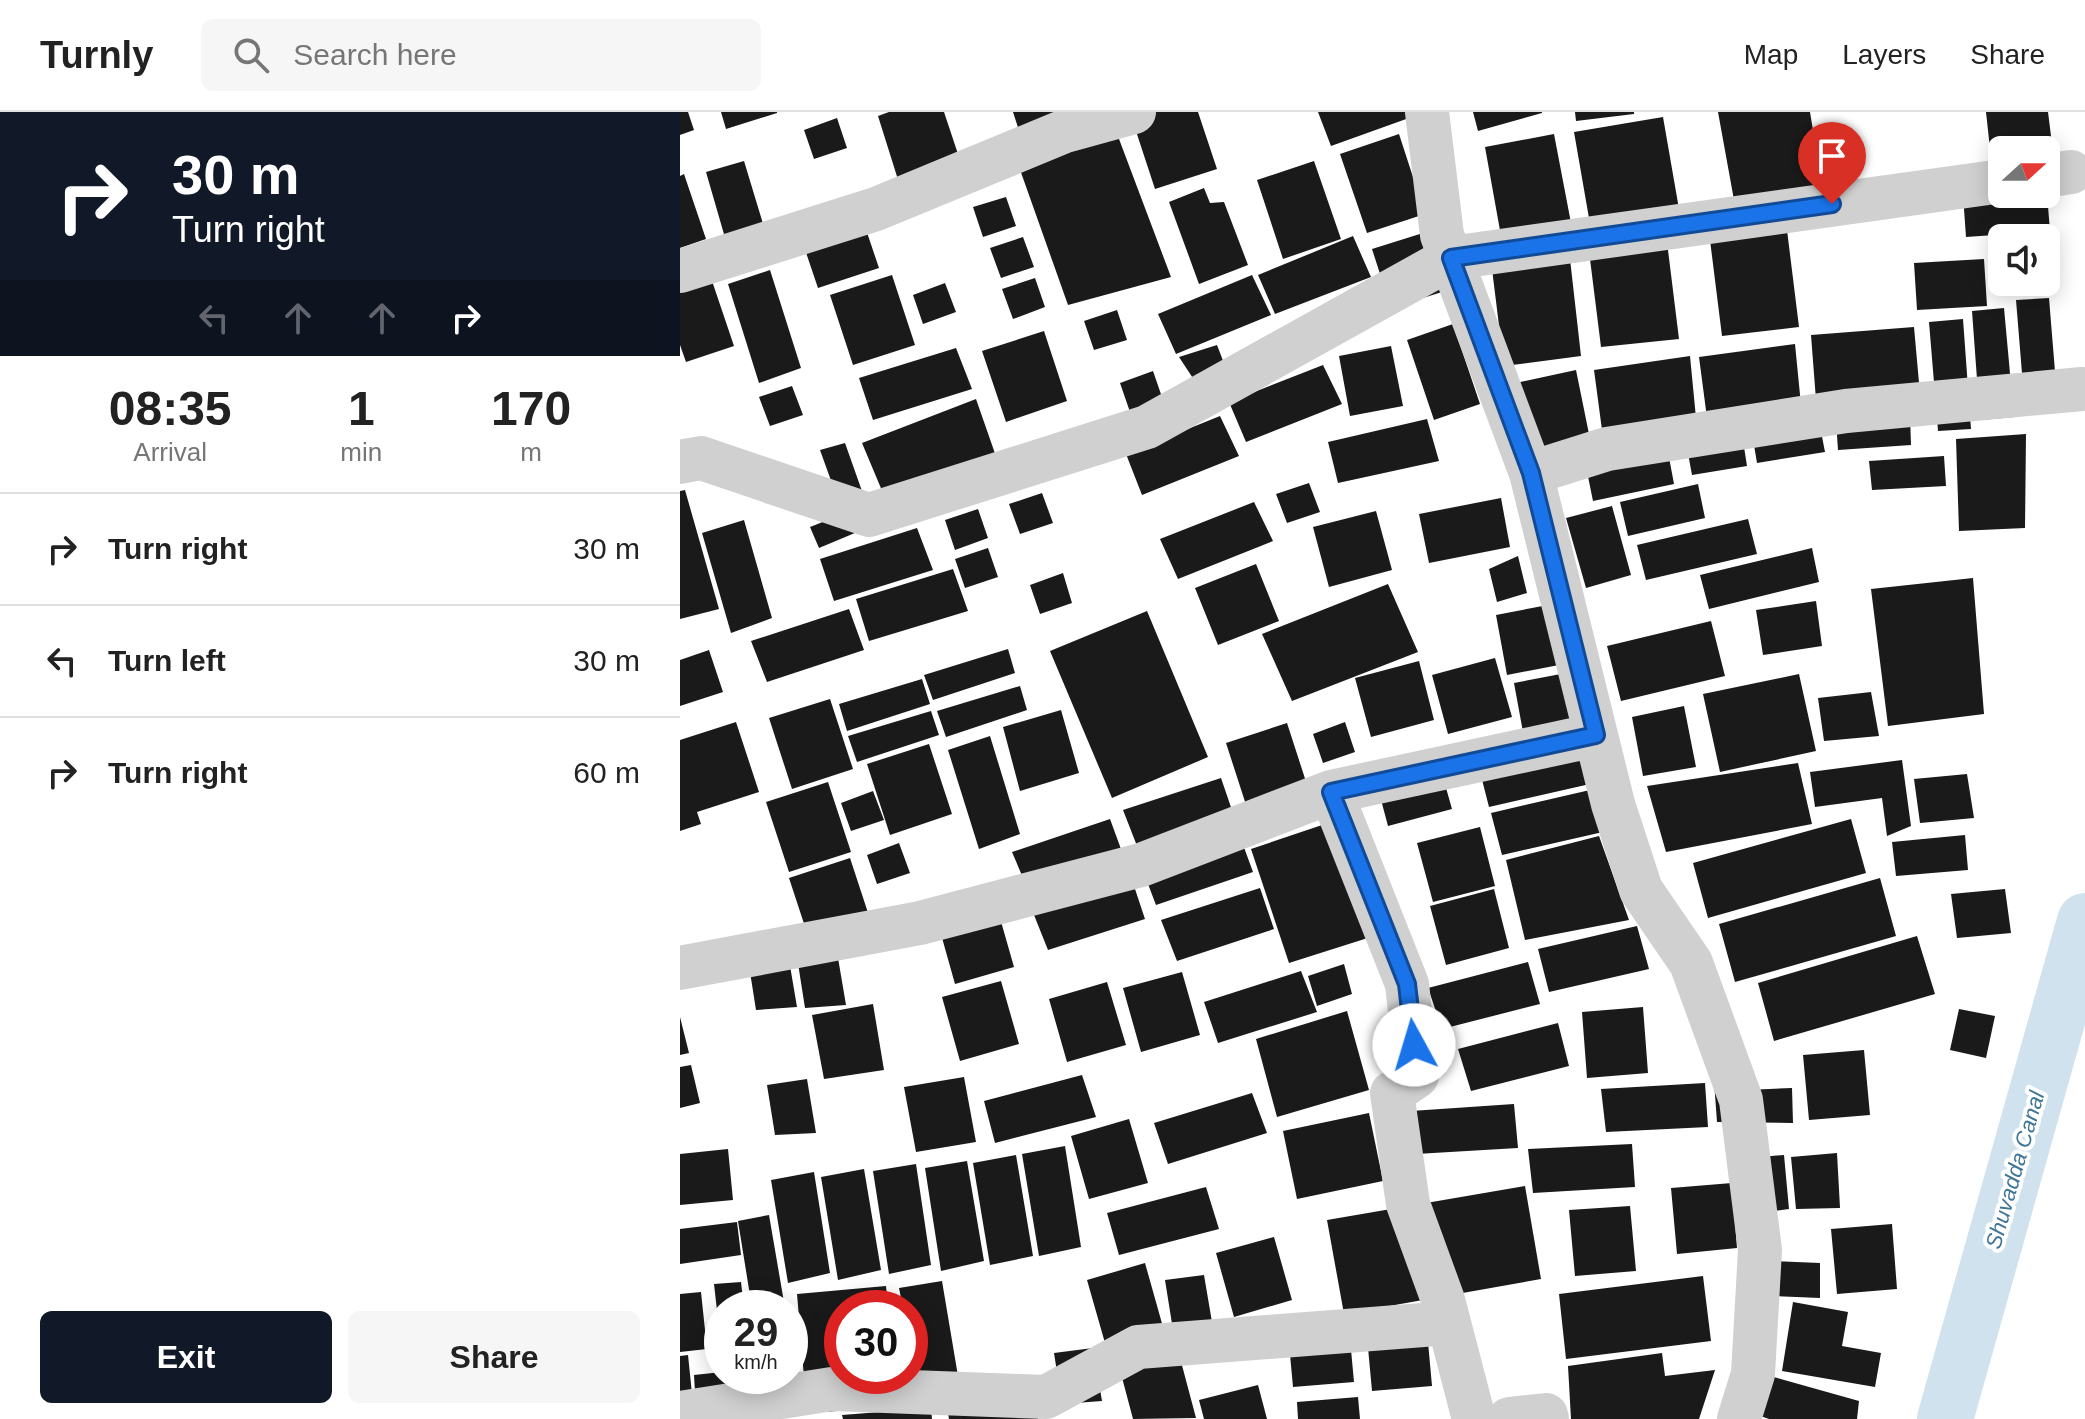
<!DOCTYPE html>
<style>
:root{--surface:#fff;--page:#f6f6f6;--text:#222;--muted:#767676;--line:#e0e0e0;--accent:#111827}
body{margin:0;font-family:Arial,sans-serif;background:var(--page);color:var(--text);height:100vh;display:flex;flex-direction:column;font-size:30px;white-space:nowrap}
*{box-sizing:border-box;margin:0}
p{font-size:26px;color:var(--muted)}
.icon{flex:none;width:44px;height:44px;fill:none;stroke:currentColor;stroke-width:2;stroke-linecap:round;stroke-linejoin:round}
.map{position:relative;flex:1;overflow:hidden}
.side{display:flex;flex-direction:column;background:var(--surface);width:680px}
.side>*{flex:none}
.guide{background:#111827;color:#fff;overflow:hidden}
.needle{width:52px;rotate:69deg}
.tools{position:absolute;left:1308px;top:24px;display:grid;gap:16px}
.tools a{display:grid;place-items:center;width:72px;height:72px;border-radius:12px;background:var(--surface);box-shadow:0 4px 20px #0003;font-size:40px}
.speed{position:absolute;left:24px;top:1178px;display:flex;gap:16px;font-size:40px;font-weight:700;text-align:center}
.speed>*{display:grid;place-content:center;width:104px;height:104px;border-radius:50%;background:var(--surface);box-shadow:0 4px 20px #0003;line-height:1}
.speed small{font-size:20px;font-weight:400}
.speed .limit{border:12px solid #d22;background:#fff;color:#111}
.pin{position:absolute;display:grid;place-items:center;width:68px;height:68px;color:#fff;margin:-82px -34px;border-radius:50% 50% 50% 0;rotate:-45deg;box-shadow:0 0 8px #0007}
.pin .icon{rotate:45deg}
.me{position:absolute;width:88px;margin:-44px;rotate:354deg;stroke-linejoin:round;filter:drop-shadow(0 0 6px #0008)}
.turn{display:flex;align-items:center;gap:28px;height:168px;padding:0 40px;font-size:36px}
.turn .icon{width:104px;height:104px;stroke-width:2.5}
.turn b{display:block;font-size:56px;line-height:68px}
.lanes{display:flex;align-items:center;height:76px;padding:0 40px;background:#0003;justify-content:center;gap:40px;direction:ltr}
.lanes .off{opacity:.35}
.eta{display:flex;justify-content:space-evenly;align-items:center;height:136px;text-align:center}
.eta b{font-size:48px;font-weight:700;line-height:56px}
.primary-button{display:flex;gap:16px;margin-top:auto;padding:16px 40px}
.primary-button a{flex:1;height:92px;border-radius:12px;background:var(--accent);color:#fff;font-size:32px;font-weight:700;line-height:92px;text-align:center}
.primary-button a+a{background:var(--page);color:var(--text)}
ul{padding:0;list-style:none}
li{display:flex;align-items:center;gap:24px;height:112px;padding:0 40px;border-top:2px solid var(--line)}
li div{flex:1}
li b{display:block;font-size:30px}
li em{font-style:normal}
header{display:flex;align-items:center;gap:48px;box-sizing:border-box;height:112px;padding:0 40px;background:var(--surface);border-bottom:2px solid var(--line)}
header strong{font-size:38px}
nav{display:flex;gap:44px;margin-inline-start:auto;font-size:28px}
.search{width:560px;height:72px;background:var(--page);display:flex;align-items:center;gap:20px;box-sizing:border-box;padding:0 28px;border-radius:12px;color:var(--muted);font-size:30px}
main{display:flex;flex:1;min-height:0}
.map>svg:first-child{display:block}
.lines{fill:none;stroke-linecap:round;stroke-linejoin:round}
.canal{stroke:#cfe2ee;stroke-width:56}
.building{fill:#1a1a1a}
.minor{stroke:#d0d0d0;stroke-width:44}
.route-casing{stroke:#114b97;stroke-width:20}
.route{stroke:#1a73e8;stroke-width:14}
.labels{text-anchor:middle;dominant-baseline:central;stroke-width:8;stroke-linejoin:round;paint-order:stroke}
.water-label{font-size:22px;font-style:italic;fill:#3f7597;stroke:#fff}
</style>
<header>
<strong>Turnly</strong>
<div class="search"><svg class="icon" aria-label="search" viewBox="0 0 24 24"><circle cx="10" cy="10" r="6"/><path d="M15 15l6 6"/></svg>Search here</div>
<nav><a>Map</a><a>Layers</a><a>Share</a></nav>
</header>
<main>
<section class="side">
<div class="guide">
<div class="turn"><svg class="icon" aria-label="right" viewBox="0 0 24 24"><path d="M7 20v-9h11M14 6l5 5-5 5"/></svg><div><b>30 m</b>Turn right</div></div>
<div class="lanes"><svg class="icon off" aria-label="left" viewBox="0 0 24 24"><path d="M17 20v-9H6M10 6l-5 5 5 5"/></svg><svg class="icon off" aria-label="ahead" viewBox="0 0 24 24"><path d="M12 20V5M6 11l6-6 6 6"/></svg><svg class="icon off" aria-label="ahead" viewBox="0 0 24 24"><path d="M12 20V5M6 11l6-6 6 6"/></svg><svg class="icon" aria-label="right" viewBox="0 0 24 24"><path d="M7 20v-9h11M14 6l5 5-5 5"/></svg></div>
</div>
<div class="eta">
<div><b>08:35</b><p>Arrival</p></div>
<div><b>1</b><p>min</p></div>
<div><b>170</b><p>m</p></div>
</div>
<ul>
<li><svg class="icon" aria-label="right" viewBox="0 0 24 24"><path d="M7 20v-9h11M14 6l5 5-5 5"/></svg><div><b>Turn right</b></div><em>30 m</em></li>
<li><svg class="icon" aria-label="left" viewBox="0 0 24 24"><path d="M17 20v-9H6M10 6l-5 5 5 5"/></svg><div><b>Turn left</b></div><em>30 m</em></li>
<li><svg class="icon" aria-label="right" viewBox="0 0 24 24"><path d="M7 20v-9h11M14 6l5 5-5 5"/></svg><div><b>Turn right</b></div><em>60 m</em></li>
</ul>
<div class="primary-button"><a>Exit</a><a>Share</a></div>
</section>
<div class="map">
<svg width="1405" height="1307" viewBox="0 0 1405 1307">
<rect width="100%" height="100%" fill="#fff"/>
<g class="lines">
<path class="canal" d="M 1265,1307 L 1405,809"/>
</g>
<path class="building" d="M 0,0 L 8,0 L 14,18 L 0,23 Z
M 41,0 L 97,0 L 97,1 L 46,17 Z
M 209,0 L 264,0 L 282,54 L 220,74 L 198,4 Z
M 333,0 L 402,0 L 343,31 Z
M 474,0 L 518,0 L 537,57 L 475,77 L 452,7 Z
M 638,0 L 726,0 L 729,6 L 651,34 Z
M 793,0 L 862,0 L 862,1 L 798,19 Z
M 895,0 L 954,0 L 954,2 L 896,9 Z
M 1038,0 L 1130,0 L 1142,73 L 1054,88 Z
M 1306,0 L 1368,0 L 1374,48 L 1366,49 L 1366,38 L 1322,38 L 1322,54 L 1312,55 Z
M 983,5 L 999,97 L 910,112 L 894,20 Z
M 157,6 L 167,36 L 134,47 L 124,18 Z
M 436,19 L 491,165 L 388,193 L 338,52 Z
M 719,22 L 745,102 L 687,121 L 660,42 Z
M 874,22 L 891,111 L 821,124 L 805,35 Z
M 64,49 L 87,125 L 48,136 L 26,60 Z
M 634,49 L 661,127 L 603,147 L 577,68 Z
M 4,62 L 26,127 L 0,136 L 0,64 Z
M 524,76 L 530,91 L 544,90 L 568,153 L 519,172 L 489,90 Z
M 1367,82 L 1370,119 L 1286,125 L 1283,83 Z
M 175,85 L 199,156 L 138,176 L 114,105 Z
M 326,85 L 336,114 L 303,125 L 293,95 Z
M 1107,118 L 1119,215 L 1042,224 L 1030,128 Z
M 743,121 L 762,180 L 711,196 L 692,137 Z
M 673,124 L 691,165 L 595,202 L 578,163 Z
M 343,125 L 354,155 L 321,166 L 310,136 Z
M 987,130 L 999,227 L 921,235 L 909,139 Z
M 890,147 L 901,244 L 824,254 L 812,157 Z
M 1304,147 L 1307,194 L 1237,198 L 1234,151 Z
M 90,158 L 121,256 L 79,271 L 48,172 Z
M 29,160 L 54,234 L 6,250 L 0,233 L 0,169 Z
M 212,163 L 235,233 L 173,253 L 150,183 Z
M 572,163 L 591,203 L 496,242 L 478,202 Z
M 355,166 L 365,195 L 333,207 L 322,177 Z
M 265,171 L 276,200 L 243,212 L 233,183 Z
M 1369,186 L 1378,296 L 1345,298 L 1336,188 Z
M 1324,196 L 1334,305 L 1300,308 L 1292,199 Z
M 437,198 L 447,228 L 414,238 L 404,209 Z
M 1283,207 L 1291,317 L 1258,319 L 1249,210 Z
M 773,212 L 800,292 L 754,308 L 727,228 Z
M 1234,215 L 1241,293 L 1137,301 L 1131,223 Z
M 364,219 L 387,289 L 326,310 L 302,239 Z
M 1115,232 L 1121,293 L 1027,306 L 1019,245 Z
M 537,233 L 552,272 L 522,280 L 499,245 Z
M 711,234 L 723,294 L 670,304 L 659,244 Z
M 276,236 L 292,277 L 193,308 L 179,266 Z
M 1010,244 L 1016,306 L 922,318 L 914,258 Z
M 643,253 L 662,292 L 566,330 L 549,290 Z
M 896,258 L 910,327 L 850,339 L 836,271 Z
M 473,259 L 483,288 L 450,300 L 440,271 Z
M 112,274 L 123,303 L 90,314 L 79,285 Z
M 296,287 L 326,373 L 216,412 L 182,331 Z
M 1230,303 L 1231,333 L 1158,338 L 1156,309 Z
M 540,304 L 559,344 L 462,383 L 446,342 Z
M 1138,304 L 1145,340 L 1077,351 L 1071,315 Z
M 747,307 L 759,349 L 658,371 L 648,330 Z
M 1061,316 L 1067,354 L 1012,363 L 1005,325 Z
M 1346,322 L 1345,416 L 1279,419 L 1276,327 Z
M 985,324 L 994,372 L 913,389 L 903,340 Z
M 165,331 L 194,413 L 139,436 L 130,415 L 163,402 L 140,338 Z
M 1264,344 L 1266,374 L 1192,378 L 1189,349 Z
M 629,371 L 640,400 L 607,411 L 596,382 Z
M 1018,372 L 1025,406 L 948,424 L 940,390 Z
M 5,378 L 39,497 L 0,507 L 0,379 Z
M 362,381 L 373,411 L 340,422 L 329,392 Z
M 821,386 L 830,435 L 749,451 L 739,402 Z
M 574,390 L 593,429 L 498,467 L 480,427 Z
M 932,394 L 951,463 L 906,476 L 886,406 Z
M 298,397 L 308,426 L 275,438 L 265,408 Z
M 696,399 L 712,458 L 649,475 L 633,415 Z
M 1068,407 L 1077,442 L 966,468 L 957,433 Z
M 64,408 L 92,506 L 51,521 L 22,421 Z
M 237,416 L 253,458 L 154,489 L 140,447 Z
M 308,436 L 318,465 L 285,476 L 275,447 Z
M 1132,436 L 1139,470 L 1029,497 L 1020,463 Z
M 838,444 L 847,481 L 817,490 L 809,457 Z
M 576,452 L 599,509 L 538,533 L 515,476 Z
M 273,457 L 288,499 L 189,529 L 176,487 Z
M 383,461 L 392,491 L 360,502 L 350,473 Z
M 1293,466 L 1304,602 L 1208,614 L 1191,477 Z
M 708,472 L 738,540 L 612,589 L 582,522 Z
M 1136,489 L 1142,534 L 1083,543 L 1076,498 Z
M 868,493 L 879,553 L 827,563 L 816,503 Z
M 169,497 L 184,538 L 87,570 L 71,529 Z
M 467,499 L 528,645 L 432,686 L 370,539 Z
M 1031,509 L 1045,564 L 941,589 L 927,534 Z
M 328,537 L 335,561 L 253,588 L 244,563 Z
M 29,538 L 43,580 L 0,594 L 0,548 Z
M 815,546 L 832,605 L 768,622 L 752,563 Z
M 739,549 L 754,608 L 691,625 L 675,566 Z
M 886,561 L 898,621 L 845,631 L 834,571 Z
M 1119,562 L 1136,639 L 1040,660 L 1023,582 Z
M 242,567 L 250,592 L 167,619 L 159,592 Z
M 340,574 L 347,598 L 266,625 L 257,599 Z
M 1191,580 L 1199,624 L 1144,629 L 1138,586 Z
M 150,587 L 173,657 L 112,677 L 89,606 Z
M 1004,594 L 1016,655 L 963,664 L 952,605 Z
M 381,598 L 399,661 L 340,679 L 323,615 Z
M 251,599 L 259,623 L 177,650 L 168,624 Z
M 56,610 L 79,680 L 17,700 L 21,712 L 0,719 L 0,628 Z
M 665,610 L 675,640 L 643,651 L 633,622 Z
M 607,611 L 630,682 L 569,702 L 546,631 Z
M 310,624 L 340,722 L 299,737 L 268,638 Z
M 897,630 L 910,672 L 809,695 L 798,652 Z
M 249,632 L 272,702 L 210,723 L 187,652 Z
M 755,637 L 772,697 L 708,714 L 692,654 Z
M 1222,648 L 1231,714 L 1207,724 L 1202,686 L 1135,695 L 1130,660 Z
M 1118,651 L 1132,712 L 986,740 L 967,674 Z
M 1287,662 L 1294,706 L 1240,711 L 1234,667 Z
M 541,666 L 555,707 L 459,739 L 443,698 Z
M 148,670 L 171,740 L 109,760 L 86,690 Z
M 910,678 L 923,720 L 822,743 L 811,701 Z
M 193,679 L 204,708 L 171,719 L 161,691 Z
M 430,707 L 445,748 L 349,780 L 332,740 Z
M 1171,707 L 1186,761 L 1028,806 L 1013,751 Z
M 657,708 L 694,824 L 609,851 L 571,737 Z
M 800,715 L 815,774 L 753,790 L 737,731 Z
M 558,719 L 573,760 L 476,793 L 460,751 Z
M 1285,723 L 1288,758 L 1216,764 L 1212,730 Z
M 919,724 L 949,808 L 845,828 L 826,748 Z
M 219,731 L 230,761 L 197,772 L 187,743 Z
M 170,746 L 193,816 L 132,836 L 109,766 Z
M 451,765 L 465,807 L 368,838 L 352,798 Z
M 1200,766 L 1216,824 L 1055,870 L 1039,812 Z
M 580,776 L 594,817 L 497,849 L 481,808 Z
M 814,777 L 829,836 L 766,853 L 750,794 Z
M 1325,777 L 1331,821 L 1277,826 L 1271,782 Z
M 316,792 L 334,855 L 275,872 L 257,808 Z
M 957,814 L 969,857 L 869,880 L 858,837 Z
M 1237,824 L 1255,882 L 1094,929 L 1078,871 Z
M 157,840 L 166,893 L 125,896 L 117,845 Z
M 108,842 L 117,895 L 76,898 L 68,847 Z
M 848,850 L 860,892 L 762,917 L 748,876 Z
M 664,852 L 672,882 L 637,894 L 628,864 Z
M 621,859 L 637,900 L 538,931 L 524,890 Z
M 502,860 L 520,923 L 461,940 L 443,876 Z
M 321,869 L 339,932 L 280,949 L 262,885 Z
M 427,870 L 446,933 L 387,950 L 369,887 Z
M 193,892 L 204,958 L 144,967 L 132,903 Z
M 963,895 L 968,961 L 907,966 L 902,900 Z
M 1279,897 L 1315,904 L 1306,946 L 1270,938 Z
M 667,899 L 689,978 L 597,1005 L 576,927 Z
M 0,905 L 9,941 L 0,943 Z
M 878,911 L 889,954 L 791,979 L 778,937 Z
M 1184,938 L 1190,1003 L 1129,1008 L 1123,943 Z
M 1032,942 L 1067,978 L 1112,976 L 1113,1011 L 1037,1010 Z
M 11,953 L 20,991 L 0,996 L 0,955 Z
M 402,963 L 416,1005 L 315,1031 L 304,989 Z
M 284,965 L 296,1030 L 236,1040 L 224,975 Z
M 127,967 L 136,1021 L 95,1023 L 87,973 Z
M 1025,971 L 1028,1015 L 926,1020 L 921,977 Z
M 572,981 L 587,1021 L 488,1052 L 474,1011 Z
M 834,992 L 838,1036 L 736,1042 L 731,999 Z
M 689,1001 L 703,1069 L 617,1087 L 603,1019 Z
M 449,1007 L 468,1071 L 409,1087 L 391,1024 Z
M 952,1032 L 955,1075 L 853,1081 L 848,1037 Z
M 385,1034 L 401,1135 L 359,1144 L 342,1042 Z
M 48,1037 L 53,1088 L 0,1093 L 0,1042 Z
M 1157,1041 L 1160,1096 L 1116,1097 L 1111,1045 Z
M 336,1043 L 353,1144 L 310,1153 L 293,1051 Z
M 1104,1043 L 1109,1097 L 1085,1100 L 1079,1045 Z
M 287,1049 L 304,1149 L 261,1159 L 245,1056 Z
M 236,1052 L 251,1153 L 209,1162 L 193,1059 Z
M 184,1057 L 201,1158 L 158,1168 L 141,1065 Z
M 134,1060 L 150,1161 L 108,1171 L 91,1068 Z
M 1052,1071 L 1057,1136 L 997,1142 L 991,1076 Z
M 845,1074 L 861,1167 L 664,1202 L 647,1108 Z
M 526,1075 L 539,1117 L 439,1143 L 427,1101 Z
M 950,1094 L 956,1159 L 895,1164 L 889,1098 Z
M 89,1103 L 105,1196 L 72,1196 L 58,1109 Z
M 57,1110 L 61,1143 L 0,1152 L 0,1117 Z
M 1212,1112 L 1217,1177 L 1157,1182 L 1151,1117 Z
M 594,1125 L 612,1188 L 554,1205 L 536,1141 Z
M 1092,1149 L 1140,1151 L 1140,1186 L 1091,1184 Z
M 465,1151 L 483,1215 L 425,1231 L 407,1168 Z
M 524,1163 L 533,1216 L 493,1218 L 485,1168 Z
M 1023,1164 L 1031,1229 L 886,1247 L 879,1182 Z
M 262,1169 L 279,1270 L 236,1279 L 230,1242 L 230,1196 L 223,1196 L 219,1176 Z
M 61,1170 L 64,1196 L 42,1196 L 40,1225 L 34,1172 Z
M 206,1174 L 208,1196 L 162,1196 L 162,1264 L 216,1295 L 127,1301 L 117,1182 Z
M 21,1180 L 27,1237 L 0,1240 L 0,1182 Z
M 1113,1190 L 1168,1200 L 1162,1234 L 1201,1241 L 1195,1275 L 1102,1259 Z
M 668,1205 L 674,1270 L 613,1275 L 607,1210 Z
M 746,1208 L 752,1274 L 692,1279 L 686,1214 Z
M 413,1236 L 422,1289 L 382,1292 L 374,1241 Z
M 982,1241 L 985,1264 L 1035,1258 L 1019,1307 L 891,1307 L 888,1254 Z
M 499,1242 L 516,1306 L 453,1307 L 440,1258 Z
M 8,1243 L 14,1301 L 0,1302 L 0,1244 Z
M 42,1260 L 42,1264 L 56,1264 L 61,1295 L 16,1298 L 14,1263 Z
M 1090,1264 L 1179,1289 L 1177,1307 L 1089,1307 L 1072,1301 Z
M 578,1273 L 587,1307 L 524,1307 L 519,1288 Z
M 678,1285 L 680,1307 L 618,1307 L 617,1290 Z
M 357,1293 L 358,1307 L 269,1307 L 268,1301 Z
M 251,1296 L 252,1307 L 163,1307 L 162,1303 Z"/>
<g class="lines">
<path class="minor" d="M 747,0 L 762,123 L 851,361 L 933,692 L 961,778 L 1011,851 L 1061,988 L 1080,1138 L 1073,1262 L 1059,1307
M 1366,64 L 1391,60
M 0,159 L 196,97 L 385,19 L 454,0
M 0,350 L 21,346 L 189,403 L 467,315 L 771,146 L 1322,69
M 851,361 L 927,337 L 1166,299 L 1402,277
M 651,680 L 727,872 L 737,964 L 712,981 L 728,1092 L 763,1188 L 794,1307
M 0,856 L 240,811 L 461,753 L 651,680 L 916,623
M 0,1301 L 152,1277 L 366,1285 L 458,1235 L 769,1211
M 829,1307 L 866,1303 L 867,1307"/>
</g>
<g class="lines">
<defs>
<path id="route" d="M 734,933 L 727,872 L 651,680 L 916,623 L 851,361 L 771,146 L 1152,92"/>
</defs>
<use href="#route" class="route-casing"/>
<use href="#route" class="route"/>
</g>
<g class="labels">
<g class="water-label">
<text transform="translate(1335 1058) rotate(-74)">Shuvadda Canal</text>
</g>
</g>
</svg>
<div class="tools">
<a><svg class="needle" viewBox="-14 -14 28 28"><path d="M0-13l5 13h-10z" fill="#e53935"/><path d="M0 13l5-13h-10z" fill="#767676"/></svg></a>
<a><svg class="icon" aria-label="sound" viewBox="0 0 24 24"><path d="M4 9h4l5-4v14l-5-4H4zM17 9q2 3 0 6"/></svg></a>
</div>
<div class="speed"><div>29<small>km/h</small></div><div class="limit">30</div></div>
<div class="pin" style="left:1152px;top:92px;background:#d93025"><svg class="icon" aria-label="arrive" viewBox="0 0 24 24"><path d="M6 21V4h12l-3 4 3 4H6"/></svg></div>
<svg class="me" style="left:734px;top:933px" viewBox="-20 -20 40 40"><circle r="19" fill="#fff"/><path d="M0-13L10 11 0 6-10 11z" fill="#1a73e8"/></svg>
</div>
</main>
